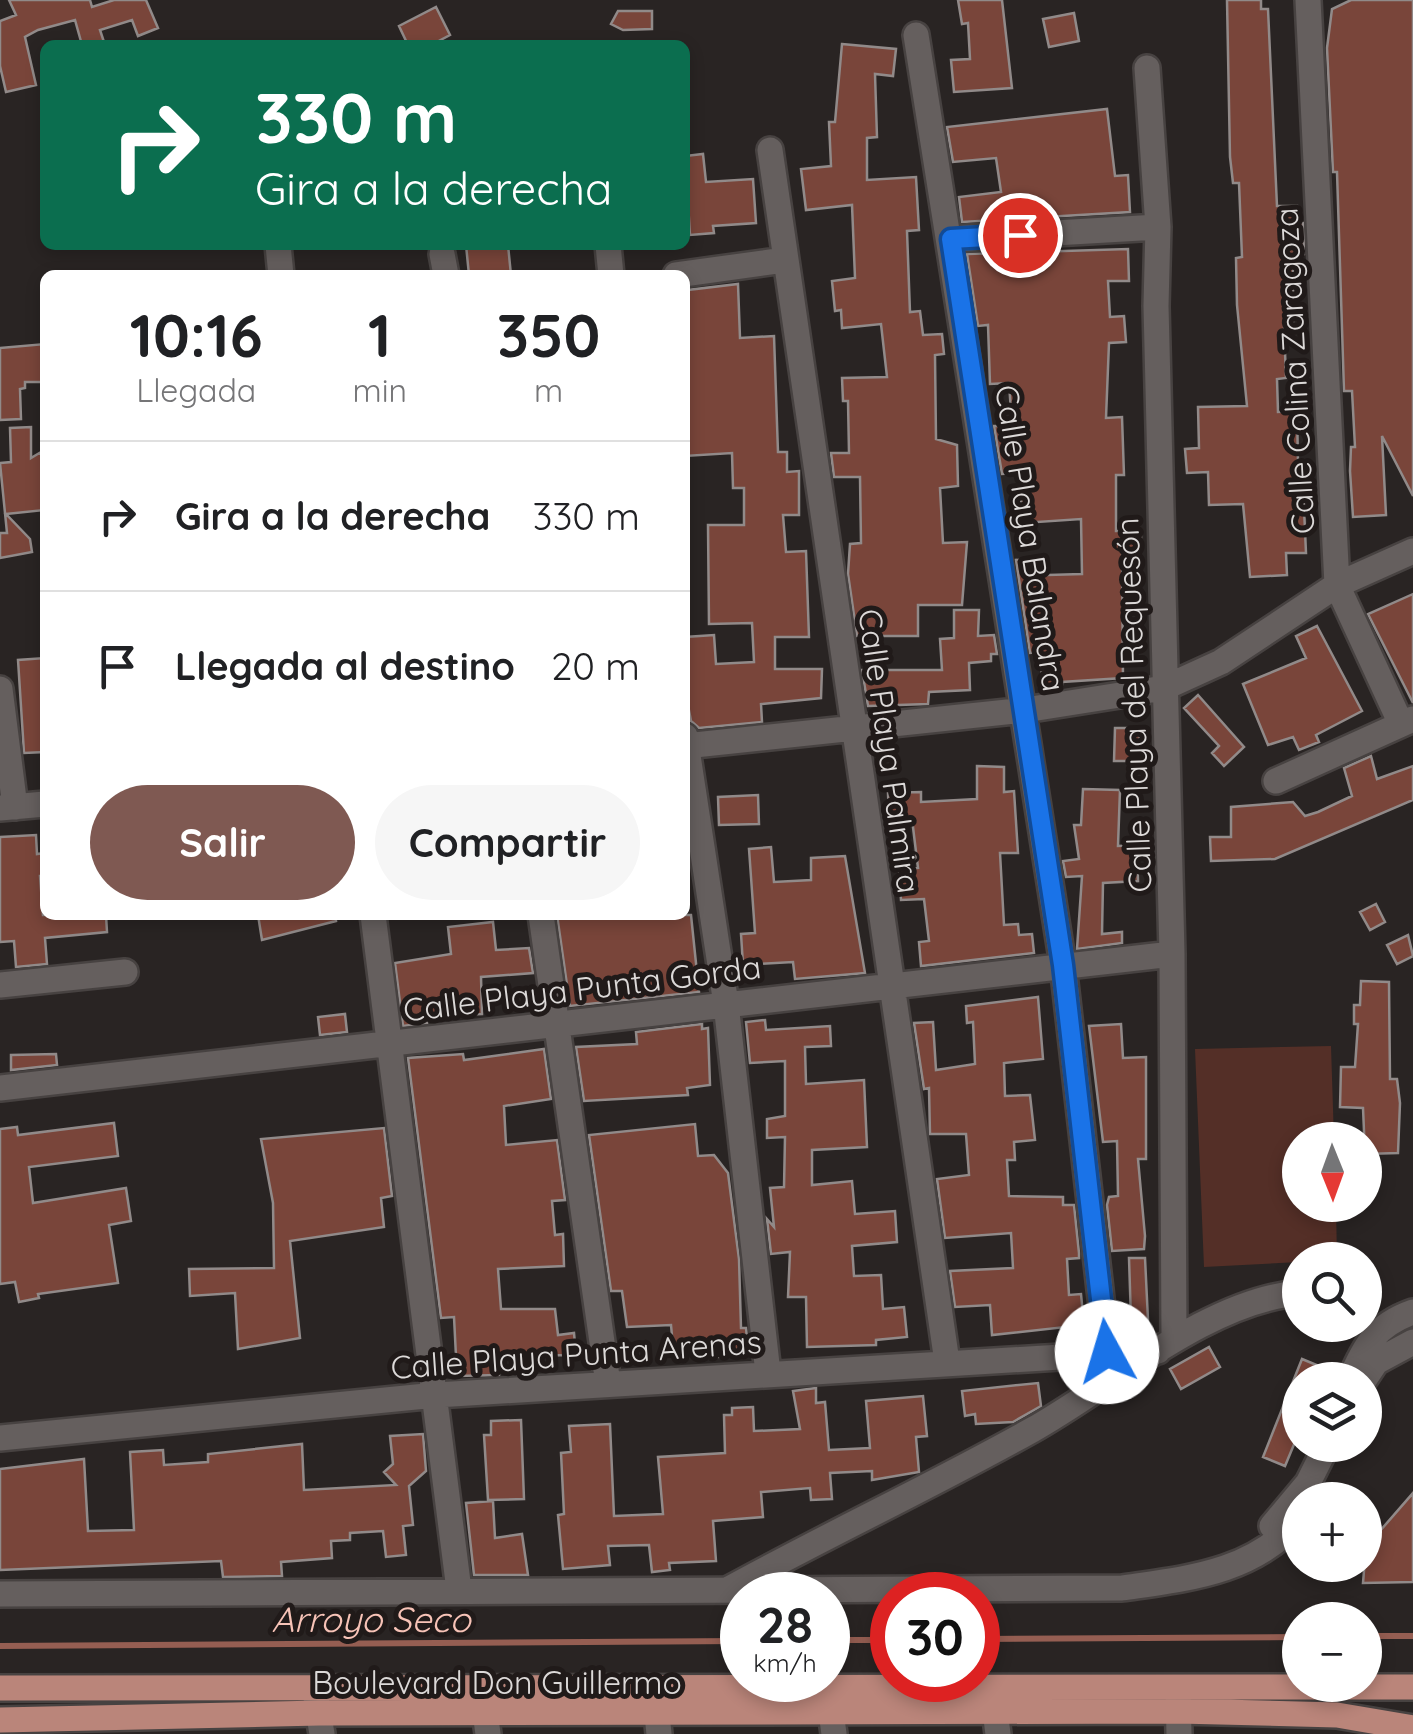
<!DOCTYPE html>
<html lang="es">
<meta charset="utf-8">
<style>
:root{--surface:#fff;--page:#f6f6f6;--text:#202124;--muted:#757577;--line:#e0e0e0;--accent:#7f5952}
body{margin:0;font-family:Quicksand,sans-serif;background:var(--page);color:var(--text);height:100vh;display:flex;flex-direction:column;font-size:38px;white-space:nowrap}
*{box-sizing:border-box;margin:0}
p{font-size:32px;color:var(--muted)}
.icon{flex:none;width:55px;height:55px;fill:none;stroke:currentColor;stroke-width:2;stroke-linecap:round;stroke-linejoin:round}
.map{position:relative;flex:1;overflow:hidden}
.side{position:absolute;left:40px;top:270px;width:650px;height:650px;display:flex;flex-direction:column;background:var(--surface);border-radius:15px;box-shadow:0 5px 15px #0003}
.side>*{flex:none}
.top-card{position:absolute;left:40px;top:40px;width:650px;height:210px;border-radius:15px;box-shadow:0 5px 15px #0003;background:#0b6e4f;color:#fff;overflow:hidden}
.needle{width:65px;rotate:179deg}
.fabs{position:absolute;left:1282px;top:1122px;display:grid;gap:20px}
.fabs a{display:grid;place-items:center;width:100px;height:100px;border-radius:50%;background:var(--surface);box-shadow:0 5px 15px #0003;font-size:50px}
.speed{position:absolute;left:720px;top:1572px;display:flex;gap:20px;font-size:50px;font-weight:700;text-align:center}
.speed>*{display:grid;place-content:center;width:130px;height:130px;border-radius:50%;background:var(--surface);box-shadow:0 5px 15px #0003;line-height:1}
.speed small{font-size:25px;font-weight:400}
.speed .limit{border:15px solid #d22;background:#fff;color:#111}
.pin{position:absolute;display:grid;place-items:center;width:85px;height:85px;color:#fff;margin:-42px;border:5px solid #fff;border-radius:50%;box-shadow:0 2px 10px #0007}
.me{position:absolute;width:110px;margin:-55px;rotate:354deg;stroke-linejoin:round;filter:drop-shadow(0 0 8px #0008)}
.turn{display:flex;align-items:center;gap:35px;height:210px;padding:0 50px;font-size:45px}
.turn .icon{width:130px;height:130px;stroke-width:2.5}
.turn b{display:block;font-size:70px;line-height:85px}
.eta{display:flex;justify-content:space-evenly;align-items:center;height:170px;text-align:center}
.eta b{font-size:60px;font-weight:800;line-height:70px}
.cta{display:flex;gap:20px;margin-top:auto;padding:20px 50px}
.cta a{flex:1;height:115px;border-radius:60px;background:var(--accent);color:#fff;font-size:40px;font-weight:800;line-height:115px;text-align:center}
.cta a+a{background:var(--page);color:var(--text)}
ul{padding:0;list-style:none}
li{display:flex;align-items:center;gap:30px;height:150px;padding:0 50px;border-top:2px solid var(--line)}
li div{flex:1}
li b{display:block;font-size:38px}
li em{font-style:normal}
.map>svg:first-child{display:block}
.green{fill:#542f27}
.lines{fill:none;stroke-linecap:round;stroke-linejoin:round}
.stream{stroke:#955e52;stroke-width:6}
.building{fill:#79453a;stroke:#918a89;stroke-width:2.5}
.minor-casing{stroke:#474241;stroke-width:30}
.major-casing{stroke:#474241;stroke-width:30}
.minor{stroke:#655f5e;stroke-width:25}
.major{stroke:#ba857a;stroke-width:25}
.route-casing{stroke:#114b97;stroke-width:25}
.route{stroke:#1a73e8;stroke-width:18}
.labels{text-anchor:middle;dominant-baseline:central;stroke-width:10;stroke-linejoin:round;paint-order:stroke}
.street-label{font-size:32px;fill:#dcd9d8;stroke:#201a19}
.water-label{font-size:35px;font-style:italic;fill:#f7c3b7;stroke:#201a19}
</style>
<div class="map">
<svg width="1413" height="1734" viewBox="0 0 1413 1734">
<rect width="100%" height="100%" fill="#292423"/>
<path class="green" d="M 1331,1046 L 1334,1140 L 1300,1140 L 1300,1205 L 1336,1205 L 1337,1260 L 1204,1267 L 1195,1049 Z"/>
<g class="lines">
<path class="stream" d="M 1365,1636 L 1413,1636
M 978,1639 L 1300,1637
M 828,1640 L 892,1640
M 0,1646 L 742,1641"/>
</g>
<path class="building" d="M 9,0 L 90,0 L 92,7 L 114,0 L 146,0 L 158,28 L 138,36 L 132,20 L 100,30 L 105,45 L 82,45 L 75,20 L 38,30 L 25,37 L 36,85 L 6,92 L 0,66 L 0,21 L 16,15 Z
M 958,0 L 1002,0 L 1012,88 L 954,92 L 951,60 L 970,59 L 968,23 L 962,24 Z
M 1227,0 L 1261,0 L 1261,9 L 1268,9 L 1277,206 L 1297,206 L 1297,223 L 1303,223 L 1304,254 L 1293,255 L 1293,325 L 1284,326 L 1286,378 L 1277,379 L 1278,412 L 1297,411 L 1298,462 L 1302,462 L 1306,553 L 1286,553 L 1287,575 L 1250,577 L 1243,504 L 1209,505 L 1208,472 L 1187,473 L 1185,449 L 1199,448 L 1198,407 L 1247,406 L 1237,305 L 1236,258 L 1242,257 L 1239,183 L 1233,183 L 1230,157 Z
M 1351,0 L 1413,0 L 1413,496 L 1382,436 L 1386,515 L 1353,517 L 1350,471 L 1351,447 L 1355,447 L 1352,391 L 1344,391 L 1337,172 L 1333,172 L 1327,48 L 1332,9 Z
M 436,7 L 450,35 L 431,45 L 408,45 L 399,26 Z
M 618,11 L 652,11 L 652,29 L 623,30 L 611,24 Z
M 1074,13 L 1079,41 L 1049,47 L 1043,19 Z
M 842,44 L 896,49 L 893,76 L 875,74 L 877,137 L 867,138 L 867,180 L 916,177 L 919,230 L 907,231 L 910,312 L 920,311 L 923,335 L 942,334 L 944,354 L 935,355 L 936,439 L 957,445 L 958,486 L 940,488 L 943,543 L 967,542 L 962,605 L 918,605 L 918,636 L 857,636 L 848,574 L 850,544 L 861,543 L 860,477 L 834,477 L 831,453 L 849,453 L 848,401 L 843,401 L 842,378 L 887,377 L 881,324 L 842,328 L 841,310 L 835,311 L 832,281 L 855,278 L 852,205 L 806,210 L 801,169 L 831,166 L 829,122 L 835,122 Z
M 1107,109 L 1115,176 L 1128,175 L 1130,212 L 962,222 L 959,197 L 1001,192 L 996,158 L 953,162 L 947,127 Z
M 703,154 L 706,182 L 753,179 L 756,223 L 713,226 L 714,233 L 690,235 L 685,156 Z
M 466,245 L 508,245 L 511,275 L 469,275 Z
M 1128,249 L 1129,281 L 1108,281 L 1110,317 L 1124,316 L 1126,342 L 1109,343 L 1106,418 L 1122,417 L 1124,475 L 1116,475 L 1116,531 L 1141,531 L 1141,549 L 1122,549 L 1123,678 L 1062,682 L 1062,688 L 1042,689 L 1041,652 L 1030,653 L 1016,560 L 1047,558 L 1048,575 L 1082,574 L 1081,519 L 1023,523 L 1019,473 L 1002,474 L 994,426 L 1012,426 L 1009,383 L 990,384 L 988,325 L 978,326 L 967,254 Z
M 738,284 L 740,338 L 774,336 L 778,452 L 787,452 L 787,472 L 799,471 L 799,515 L 783,515 L 786,552 L 806,551 L 809,637 L 775,637 L 775,669 L 822,669 L 821,698 L 761,704 L 762,722 L 699,728 L 691,721 L 686,695 L 685,637 L 714,635 L 716,664 L 754,662 L 752,623 L 709,624 L 708,525 L 744,525 L 744,488 L 733,488 L 732,453 L 685,456 L 685,298 L 688,290 Z
M 45,344 L 45,382 L 25,382 L 25,388 L 20,389 L 21,419 L 0,420 L 0,348 Z
M 31,427 L 31,458 L 41,452 L 45,510 L 6,514 L 30,539 L 32,552 L 0,558 L 0,533 L 7,533 L 0,463 L 11,462 L 10,428 Z
M 1413,594 L 1413,703 L 1368,614 Z
M 954,610 L 979,610 L 978,636 L 994,635 L 997,654 L 991,654 L 991,661 L 969,663 L 970,690 L 929,692 L 928,704 L 868,706 L 862,670 L 942,670 L 940,639 L 954,638 Z
M 1317,626 L 1362,711 L 1316,735 L 1319,742 L 1299,750 L 1293,737 L 1268,745 L 1243,684 L 1306,658 L 1296,636 Z
M 45,658 L 45,752 L 24,753 L 18,660 Z
M 1198,695 L 1244,747 L 1224,766 L 1212,753 L 1219,746 L 1184,708 Z
M 1115,728 L 1140,728 L 1139,761 L 1114,761 Z
M 1371,756 L 1377,779 L 1413,766 L 1413,800 L 1275,859 L 1211,861 L 1210,837 L 1231,837 L 1231,807 L 1293,802 L 1305,816 L 1318,812 L 1352,796 L 1344,768 Z
M 977,766 L 1004,767 L 1004,792 L 1014,791 L 1018,853 L 1000,853 L 1004,925 L 1018,924 L 1019,935 L 1032,934 L 1034,953 L 921,966 L 919,942 L 929,941 L 924,899 L 901,900 L 899,870 L 918,868 L 912,819 L 889,820 L 888,793 L 921,792 L 921,802 L 977,799 Z
M 1083,789 L 1120,790 L 1118,846 L 1137,845 L 1138,881 L 1103,883 L 1102,934 L 1122,932 L 1122,943 L 1077,949 L 1082,876 L 1066,877 L 1063,861 L 1079,859 L 1074,825 L 1081,825 Z
M 758,795 L 759,824 L 719,825 L 718,797 Z
M 36,835 L 37,854 L 45,853 L 45,876 L 40,876 L 43,915 L 106,915 L 107,932 L 45,938 L 47,964 L 16,967 L 14,941 L 0,942 L 0,837 Z
M 771,847 L 774,882 L 811,880 L 811,858 L 845,856 L 865,973 L 795,979 L 793,962 L 743,965 L 741,934 L 755,933 L 749,849 Z
M 1376,904 L 1385,922 L 1370,930 L 1360,912 Z
M 258,915 L 335,915 L 336,921 L 262,940 Z
M 557,915 L 691,915 L 699,992 L 570,1006 Z
M 493,922 L 496,950 L 529,948 L 533,973 L 481,977 L 482,1014 L 426,1016 L 427,1023 L 403,1026 L 395,963 L 451,954 L 448,927 Z
M 1408,935 L 1413,956 L 1397,964 L 1387,945 Z
M 1361,981 L 1389,982 L 1390,1079 L 1397,1079 L 1400,1103 L 1398,1153 L 1365,1154 L 1363,1108 L 1340,1107 L 1341,1067 L 1355,1067 L 1358,1024 L 1354,1024 L 1354,1005 L 1360,1005 Z
M 1038,997 L 1043,1059 L 1004,1063 L 1005,1096 L 1030,1095 L 1035,1140 L 1014,1142 L 1015,1160 L 1007,1160 L 1009,1196 L 1063,1197 L 1063,1205 L 1074,1205 L 1079,1253 L 1079,1258 L 1067,1259 L 1069,1295 L 1081,1294 L 1084,1325 L 992,1335 L 990,1305 L 955,1307 L 950,1271 L 1013,1268 L 1011,1233 L 945,1238 L 937,1179 L 969,1175 L 966,1134 L 930,1134 L 929,1088 L 924,1089 L 914,1023 L 933,1022 L 936,1070 L 975,1064 L 973,1022 L 967,1023 L 966,1006 Z
M 345,1014 L 347,1032 L 320,1035 L 318,1017 Z
M 765,1020 L 766,1030 L 830,1026 L 831,1046 L 805,1047 L 806,1084 L 864,1080 L 867,1147 L 812,1150 L 812,1185 L 852,1181 L 855,1214 L 895,1211 L 897,1242 L 852,1246 L 854,1276 L 881,1275 L 883,1309 L 904,1307 L 907,1337 L 876,1340 L 876,1345 L 807,1347 L 806,1297 L 788,1297 L 790,1252 L 771,1254 L 767,1219 L 774,1227 L 770,1188 L 784,1187 L 785,1137 L 767,1138 L 767,1119 L 785,1116 L 785,1061 L 750,1063 L 746,1022 Z
M 702,1024 L 702,1029 L 708,1028 L 710,1085 L 687,1088 L 688,1095 L 584,1101 L 576,1047 L 637,1044 L 636,1032 Z
M 1121,1024 L 1123,1058 L 1146,1057 L 1146,1159 L 1138,1159 L 1145,1236 L 1144,1249 L 1112,1251 L 1107,1205 L 1109,1197 L 1118,1196 L 1117,1141 L 1103,1142 L 1089,1026 Z
M 544,1049 L 551,1099 L 504,1106 L 506,1145 L 557,1140 L 565,1200 L 552,1201 L 555,1235 L 563,1234 L 564,1266 L 498,1269 L 501,1309 L 555,1309 L 558,1335 L 574,1333 L 576,1355 L 499,1356 L 499,1375 L 457,1376 L 454,1317 L 441,1318 L 408,1058 L 463,1054 L 464,1060 Z
M 56,1054 L 57,1065 L 11,1070 L 11,1055 Z
M 114,1123 L 118,1156 L 29,1167 L 33,1203 L 126,1188 L 131,1221 L 109,1225 L 118,1283 L 38,1294 L 39,1298 L 19,1302 L 15,1282 L 0,1284 L 0,1129 L 17,1127 L 18,1135 Z
M 695,1124 L 698,1156 L 714,1155 L 728,1173 L 739,1259 L 741,1328 L 746,1328 L 748,1349 L 738,1349 L 739,1355 L 709,1358 L 707,1344 L 673,1347 L 671,1325 L 627,1327 L 622,1291 L 611,1291 L 589,1135 Z
M 384,1128 L 392,1196 L 381,1198 L 384,1227 L 290,1241 L 300,1338 L 238,1349 L 235,1293 L 190,1296 L 189,1269 L 274,1268 L 273,1203 L 261,1139 Z
M 1129,1258 L 1145,1258 L 1148,1320 L 1131,1320 Z
M 1209,1347 L 1220,1367 L 1181,1389 L 1170,1369 Z
M 1302,1359 L 1336,1373 L 1334,1380 L 1300,1380 L 1300,1430 L 1285,1466 L 1263,1457 Z
M 1038,1383 L 1041,1406 L 1013,1422 L 976,1424 L 975,1414 L 965,1416 L 962,1391 Z
M 816,1388 L 816,1403 L 825,1402 L 829,1450 L 870,1448 L 866,1401 L 923,1396 L 927,1436 L 916,1437 L 919,1472 L 872,1480 L 872,1471 L 830,1473 L 832,1499 L 811,1500 L 810,1488 L 761,1492 L 763,1517 L 713,1521 L 716,1561 L 669,1563 L 670,1570 L 652,1572 L 649,1545 L 608,1546 L 610,1565 L 563,1569 L 558,1515 L 564,1514 L 561,1453 L 571,1452 L 569,1426 L 610,1424 L 614,1516 L 663,1514 L 658,1457 L 725,1453 L 724,1415 L 732,1415 L 732,1408 L 753,1407 L 754,1431 L 800,1429 L 793,1391 Z
M 521,1420 L 524,1499 L 488,1500 L 484,1435 L 491,1435 L 491,1421 Z
M 423,1434 L 426,1471 L 409,1486 L 413,1525 L 403,1526 L 406,1555 L 386,1557 L 383,1531 L 350,1533 L 350,1540 L 331,1541 L 332,1558 L 281,1562 L 282,1576 L 223,1577 L 221,1561 L 0,1570 L 0,1469 L 84,1459 L 88,1531 L 134,1530 L 130,1452 L 163,1450 L 164,1465 L 208,1462 L 208,1454 L 302,1444 L 304,1490 L 396,1485 L 384,1472 L 393,1464 L 390,1436 Z
M 1413,1493 L 1413,1582 L 1363,1583 L 1366,1547 Z
M 493,1501 L 495,1538 L 522,1534 L 528,1575 L 474,1575 L 466,1503 Z"/>
<g class="lines">
<defs>
<path id="minor" d="M 1308,0 L 1337,585 L 1401,724
M 916,35 L 1063,965 L 1107,1351
M 1147,68 L 1158,227 L 1156,306 L 1172,954 L 1174,1340
M 770,150 L 947,1362
M 951,239 L 1158,227
M 278,245 L 281,275
M 608,245 L 611,275
M 442,254 L 446,275
M 676,275 L 784,260
M 0,689 L 15,807
M 685,736 L 726,1004 L 768,1373
M 685,746 L 1025,710 L 1164,688 L 1221,662 L 1337,585 L 1413,551
M 1276,781 L 1413,719
M 0,808 L 45,804
M 373,915 L 459,1590
M 541,915 L 608,1384
M 0,985 L 125,972
M 0,1088 L 1172,954
M 1350,1380 C 1365,1345 1376,1325 1413,1312
M 1364,1380 L 1376,1362 L 1413,1342
M 0,1438 L 436,1395 L 1158,1351
M 1272,1526 L 1308,1483 L 1327,1445
M 729,1589 C 829,1534 932,1486 1032,1430 C 1109,1387 1210,1299 1300,1293
M 0,1594 L 1122,1588 C 1190,1578 1252,1573 1300,1519
M 1178,1691 L 1179,1734
M 315,1692 L 322,1734
M 655,1694 L 659,1734
M 995,1711 L 998,1734
M 485,1712 L 488,1734
M 831,1712 L 834,1734"/>
<path id="major" d="M 0,1688 L 1413,1687
M 0,1720 L 319,1713 L 1179,1711 L 1337,1715 L 1413,1728"/>
</defs>
<use href="#minor" class="minor-casing"/>
<use href="#major" class="major-casing"/>
<use href="#minor" class="minor"/>
<use href="#major" class="major"/>
</g>
<g class="lines">
<defs>
<path id="route" d="M 1020,235 L 951,239 L 1063,965 L 1107,1352"/>
</defs>
<use href="#route" class="route-casing"/>
<use href="#route" class="route"/>
</g>
<g class="labels">
<g class="street-label">
<text transform="translate(1294 371) rotate(-93)">Calle Colina Zaragoza</text>
<text transform="translate(1031 538) rotate(81)">Calle Playa Balandra</text>
<text transform="translate(1133 705) rotate(-92)">Calle Playa del Requesón</text>
<text transform="translate(890 751) rotate(82)">Calle Playa Palmira</text>
<text transform="translate(582 988) rotate(-7)">Calle Playa Punta Gorda</text>
<text transform="translate(576 1354) rotate(-4)">Calle Playa Punta Arenas</text>
<text x="497" y="1682">Boulevard Don Guillermo</text>
</g>
<g class="water-label">
<text x="371" y="1619">Arroyo Seco</text>
</g>
</g>
</svg>
<div class="fabs">
<a><svg class="needle" viewBox="-14 -14 28 28"><path d="M0-13l5 13h-10z" fill="#e53935"/><path d="M0 13l5-13h-10z" fill="#757577"/></svg></a>
<a><svg class="icon" aria-label="search" viewBox="0 0 24 24"><circle cx="10" cy="10" r="6"/><path d="M15 15l6 6"/></svg></a>
<a><svg class="icon" aria-label="layers" viewBox="0 0 24 24"><path d="M12 4l9 5-9 5-9-5zM3 14l9 5 9-5"/></svg></a>
<a>+</a>
<a>−</a>
</div>
<div class="speed"><div>28<small>km/h</small></div><div class="limit">30</div></div>
<div class="pin" style="left:1020px;top:235px;background:#d93025"><svg class="icon" aria-label="arrive" viewBox="0 0 24 24"><path d="M6 21V4h12l-3 4 3 4H6"/></svg></div>
<svg class="me" style="left:1107px;top:1352px" viewBox="-20 -20 40 40"><circle r="19" fill="#fff"/><path d="M0-13L10 11 0 6-10 11z" fill="#1a73e8"/></svg>
<div class="top-card">
<div class="turn"><svg class="icon" aria-label="right" viewBox="0 0 24 24"><path d="M7 20v-9h11M14 6l5 5-5 5"/></svg><div><b>330 m</b>Gira a la derecha</div></div>
</div>
<section class="side">
<div class="eta">
<div><b>10:16</b><p>Llegada</p></div>
<div><b>1</b><p>min</p></div>
<div><b>350</b><p>m</p></div>
</div>
<ul>
<li><svg class="icon" aria-label="right" viewBox="0 0 24 24"><path d="M7 20v-9h11M14 6l5 5-5 5"/></svg><div><b>Gira a la derecha</b></div><em>330 m</em></li>
<li><svg class="icon" aria-label="arrive" viewBox="0 0 24 24"><path d="M6 21V4h12l-3 4 3 4H6"/></svg><div><b>Llegada al destino</b></div><em>20 m</em></li>
</ul>
<div class="cta"><a>Salir</a><a>Compartir</a></div>
</section>
</div>
